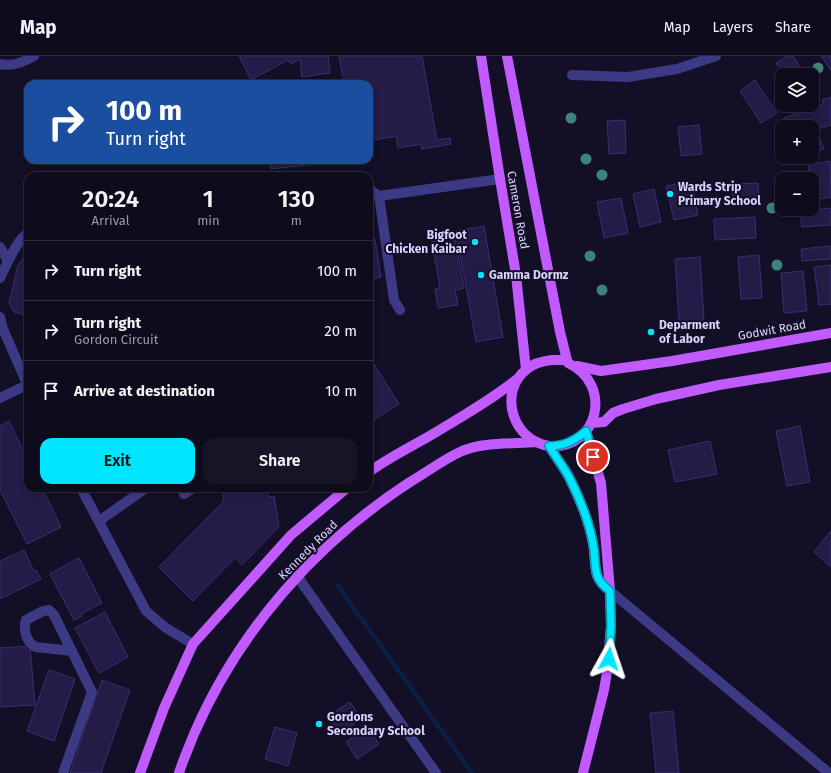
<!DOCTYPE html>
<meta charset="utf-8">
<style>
:root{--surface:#0e0b1c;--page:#171425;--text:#f1f3f6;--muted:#9b9ba3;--line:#2e2b3b;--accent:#00e5ff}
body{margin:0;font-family:"Fira Sans",sans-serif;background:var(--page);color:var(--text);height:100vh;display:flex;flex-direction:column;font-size:15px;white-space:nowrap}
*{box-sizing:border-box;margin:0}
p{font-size:13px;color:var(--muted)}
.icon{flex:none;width:22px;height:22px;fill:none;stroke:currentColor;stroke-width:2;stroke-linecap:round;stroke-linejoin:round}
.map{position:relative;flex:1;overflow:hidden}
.side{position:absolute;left:24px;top:116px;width:349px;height:320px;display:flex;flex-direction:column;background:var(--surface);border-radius:12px;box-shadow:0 2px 6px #0003,0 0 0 1px var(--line)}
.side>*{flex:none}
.top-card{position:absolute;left:24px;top:24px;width:349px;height:84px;border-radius:12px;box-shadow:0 2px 6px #0003,0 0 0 1px var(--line);background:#1a4fa0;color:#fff;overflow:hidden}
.fabs{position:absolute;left:775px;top:12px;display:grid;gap:8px}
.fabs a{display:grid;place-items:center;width:44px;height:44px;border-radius:8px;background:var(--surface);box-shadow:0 2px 6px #0003,0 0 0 1px var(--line);font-size:20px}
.pin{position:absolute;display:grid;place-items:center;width:34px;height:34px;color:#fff;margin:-17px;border:2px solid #fff;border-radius:50%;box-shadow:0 1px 4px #0007}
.me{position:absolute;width:44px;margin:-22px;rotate:5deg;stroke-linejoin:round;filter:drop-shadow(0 0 3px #0008)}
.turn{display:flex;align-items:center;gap:14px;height:84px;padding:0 16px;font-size:18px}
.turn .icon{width:52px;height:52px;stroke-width:2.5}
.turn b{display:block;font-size:28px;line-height:34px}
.eta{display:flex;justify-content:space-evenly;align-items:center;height:68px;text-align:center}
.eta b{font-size:24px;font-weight:600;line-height:28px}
.primary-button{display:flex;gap:8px;margin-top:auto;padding:8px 16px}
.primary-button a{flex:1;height:46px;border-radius:12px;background:var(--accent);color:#111;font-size:16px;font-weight:600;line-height:46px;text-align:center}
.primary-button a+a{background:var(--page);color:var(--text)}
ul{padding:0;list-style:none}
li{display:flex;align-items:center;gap:12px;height:60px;padding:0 16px;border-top:1px solid var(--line)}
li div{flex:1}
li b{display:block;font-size:15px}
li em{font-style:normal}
header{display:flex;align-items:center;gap:24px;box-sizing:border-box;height:56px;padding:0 20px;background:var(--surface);border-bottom:1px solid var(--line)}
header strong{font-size:19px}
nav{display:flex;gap:22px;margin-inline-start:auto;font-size:14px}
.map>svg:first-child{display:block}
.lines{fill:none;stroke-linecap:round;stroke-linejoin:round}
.stream{stroke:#0a1f44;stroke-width:4.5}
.building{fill:#241b47;stroke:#3b2d73}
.minor{stroke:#3d3a85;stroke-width:10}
.major{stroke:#c25bff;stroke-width:10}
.tree{fill:#3d827b}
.route-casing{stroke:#0095a6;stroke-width:10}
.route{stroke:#00e5ff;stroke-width:7}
.poi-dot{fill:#00e5ff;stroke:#130f26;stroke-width:1.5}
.labels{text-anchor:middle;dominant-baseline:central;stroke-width:4;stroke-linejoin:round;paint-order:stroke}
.poi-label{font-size:12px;font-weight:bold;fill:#d9d4ff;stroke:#130f26;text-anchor:start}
.street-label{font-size:12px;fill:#d9d4ff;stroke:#130f26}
</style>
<header>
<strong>Map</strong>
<nav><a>Map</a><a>Layers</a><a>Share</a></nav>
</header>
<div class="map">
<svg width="831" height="717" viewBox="0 0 831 717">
<rect width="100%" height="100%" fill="#130f26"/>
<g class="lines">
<path class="stream" d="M 338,530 L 472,717"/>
</g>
<path class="building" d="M 239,0 L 328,0 L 330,17 L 302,21 L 300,3 L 291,8 L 288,4 L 251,24 Z
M 339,0 L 422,0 L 437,84 L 450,82 L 451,88 L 422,93 L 421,88 L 398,92 L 396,80 L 369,85 L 369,28 L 344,28 Z
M 787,0 L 793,0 L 806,19 L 784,19 L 776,7 Z
M 821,0 L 831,0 L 831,15 Z
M 305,24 L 305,28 L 270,28 Z
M 755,24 L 777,57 L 761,67 L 740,35 Z
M 831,41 L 831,69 L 812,75 L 812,71 L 787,71 L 784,62 L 824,48 L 822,44 Z
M 625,64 L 626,97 L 609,98 L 607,65 Z
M 699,69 L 702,98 L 681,100 L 678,71 Z
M 818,78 L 824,93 L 812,97 L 812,80 Z
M 270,104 L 314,104 L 315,108 L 271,113 Z
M 830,105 L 831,141 L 814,144 L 812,123 L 810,123 L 808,109 Z
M 691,125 L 698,159 L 674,164 L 666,130 Z
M 758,127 L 759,146 L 733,147 L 732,128 Z
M 654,133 L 661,166 L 640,171 L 633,138 Z
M 621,142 L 628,177 L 604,182 L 597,146 Z
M 831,152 L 831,169 L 802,171 L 800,155 Z
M 755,161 L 756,182 L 715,184 L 714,163 Z
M 484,170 L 503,281 L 476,286 L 456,175 Z
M 454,175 L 464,232 L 455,234 L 458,249 L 438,252 L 435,233 L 440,232 L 431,179 Z
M 375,183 L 381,221 L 369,224 L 369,184 Z
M 831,190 L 831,203 L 802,205 L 801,193 Z
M 28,197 L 28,260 L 14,256 L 9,247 L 18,209 Z
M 759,199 L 762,242 L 741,243 L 738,201 Z
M 700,201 L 704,264 L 679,265 L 675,203 Z
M 831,209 L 831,248 L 819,249 L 814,211 Z
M 803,215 L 807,255 L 784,257 L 781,217 Z
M 369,300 L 399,348 L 369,367 Z
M 9,365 L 28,404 L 28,432 L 42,432 L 61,471 L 27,488 L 0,434 L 0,370 Z
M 800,370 L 810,426 L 787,430 L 776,375 Z
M 710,385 L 717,418 L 675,426 L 668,394 Z
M 222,432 L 267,432 L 268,441 L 274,440 L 279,471 L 242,509 L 235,502 L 193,545 L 159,511 L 224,445 Z
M 831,475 L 831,511 L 814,496 Z
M 24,494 L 34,515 L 36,514 L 41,523 L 0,543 L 0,505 Z
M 79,502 L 102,547 L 81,558 L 82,560 L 74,564 L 50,518 Z
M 105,556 L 128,601 L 99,617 L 75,572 Z
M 30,590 L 35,649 L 0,651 L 0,592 Z
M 49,614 L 75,623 L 54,685 L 27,675 Z
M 102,624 L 130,634 L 101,717 L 70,717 Z
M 350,646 L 361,663 L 340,678 L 328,660 Z
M 673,655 L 679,717 L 656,717 L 650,657 Z
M 275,671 L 297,677 L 288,710 L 265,703 Z
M 368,671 L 379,688 L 357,703 L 346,686 Z"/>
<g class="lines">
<path class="minor" d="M 0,8 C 12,11 24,6 34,0
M 572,19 L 628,21 L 677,13 L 716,0
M 369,133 L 379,140 L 500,123
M 379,140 L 394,244 L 400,254
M 0,191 L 8,205
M 0,222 C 6,210 17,183 28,177
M 0,261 L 3,273 L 28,330
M 0,342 L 27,329
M 81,432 L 146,555 L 166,572 L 193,588
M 184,438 L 193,432
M 99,465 L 146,432
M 297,520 L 436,717
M 610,535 L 829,717
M 63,717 L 92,636 L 54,559 L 49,554 L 43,555 L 26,564 C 23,574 26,586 36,591 L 72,595"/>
<path class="major" d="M 481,0 L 500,123 L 516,219 L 526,314
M 507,0 L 560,276 L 567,304
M 552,304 L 567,304 L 568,307 C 614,328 598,394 550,390 C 513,386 497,336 527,313 C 534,307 543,305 552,304 Z
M 577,310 L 601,315 L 672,305 L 831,277
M 591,367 L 604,366 L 613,357 L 623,353 L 656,343 L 719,329 L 831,311
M 549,390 C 555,400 563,410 569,421 C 580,443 591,470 594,494 C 596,513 593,523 610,535
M 369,416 C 391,400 415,389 438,375 C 465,359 492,343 516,324
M 140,717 L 164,652 L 193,588 L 291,479 L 347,432
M 179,717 C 183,704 189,691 194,678 C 239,574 316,487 410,426 C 427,416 444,403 462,395 C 484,386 513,388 537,386
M 583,717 L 604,634 L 607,616 L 611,570 L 610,535 L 601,427 L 586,375"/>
</g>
<g class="tree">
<circle cx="818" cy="12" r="5.5"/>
<circle cx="571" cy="62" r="5.5"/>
<circle cx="586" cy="103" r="5.5"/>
<circle cx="602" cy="119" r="5.5"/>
<circle cx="772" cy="152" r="5.5"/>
<circle cx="590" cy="200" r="5.5"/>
<circle cx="777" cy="209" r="5.5"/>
<circle cx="602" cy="234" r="5.5"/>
</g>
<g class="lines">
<defs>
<path id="route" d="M 593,401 L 586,375 C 574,385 564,390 549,390 C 555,400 563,410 569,421 C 580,443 591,470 594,494 C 596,512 593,523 610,535 L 611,570 L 609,603"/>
</defs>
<use href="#route" class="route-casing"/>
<use href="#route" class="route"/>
</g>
<g class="poi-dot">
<circle cx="670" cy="138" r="4"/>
<circle cx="475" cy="186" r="4"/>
<circle cx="481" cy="219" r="4"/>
<circle cx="651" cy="276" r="4"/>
<circle cx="319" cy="668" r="4"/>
</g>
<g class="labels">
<g class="poi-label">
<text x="678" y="131">Wards Strip<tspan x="678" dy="14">Primary School</tspan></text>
<text x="467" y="179" text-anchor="end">Bigfoot<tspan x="467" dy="14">Chicken Kaibar</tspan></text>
<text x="489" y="219">Gamma Dormz</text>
<text x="659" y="269">Deparment<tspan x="659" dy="14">of Labor</tspan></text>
<text x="327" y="661">Gordons<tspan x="327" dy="14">Secondary School</tspan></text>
</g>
<g class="street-label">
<text transform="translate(518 154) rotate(80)">Cameron Road</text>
<text transform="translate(772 274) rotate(-10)">Godwit Road</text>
<text transform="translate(308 494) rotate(-45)">Kennedy Road</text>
</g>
</g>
</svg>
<div class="fabs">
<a><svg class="icon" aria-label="layers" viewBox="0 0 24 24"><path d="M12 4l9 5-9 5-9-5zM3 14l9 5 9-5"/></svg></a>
<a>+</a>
<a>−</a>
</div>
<div class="pin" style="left:593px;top:401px;background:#d93025"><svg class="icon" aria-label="arrive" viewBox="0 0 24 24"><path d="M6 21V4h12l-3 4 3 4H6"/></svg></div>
<svg class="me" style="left:609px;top:603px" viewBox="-20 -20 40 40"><path d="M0-17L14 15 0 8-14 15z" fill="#00e5ff" stroke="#fff" stroke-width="4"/></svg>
<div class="top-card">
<div class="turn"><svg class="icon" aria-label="right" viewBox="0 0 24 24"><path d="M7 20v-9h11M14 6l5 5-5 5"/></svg><div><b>100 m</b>Turn right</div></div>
</div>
<section class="side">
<div class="eta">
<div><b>20:24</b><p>Arrival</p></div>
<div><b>1</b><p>min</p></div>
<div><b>130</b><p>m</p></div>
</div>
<ul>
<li><svg class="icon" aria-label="right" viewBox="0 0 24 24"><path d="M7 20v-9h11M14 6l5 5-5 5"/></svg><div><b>Turn right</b></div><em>100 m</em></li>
<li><svg class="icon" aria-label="right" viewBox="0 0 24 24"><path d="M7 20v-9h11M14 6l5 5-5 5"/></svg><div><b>Turn right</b><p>Gordon Circuit</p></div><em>20 m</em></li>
<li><svg class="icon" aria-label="arrive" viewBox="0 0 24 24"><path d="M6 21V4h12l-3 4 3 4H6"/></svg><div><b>Arrive at destination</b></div><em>10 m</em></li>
</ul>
<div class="primary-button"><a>Exit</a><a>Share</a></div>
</section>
</div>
